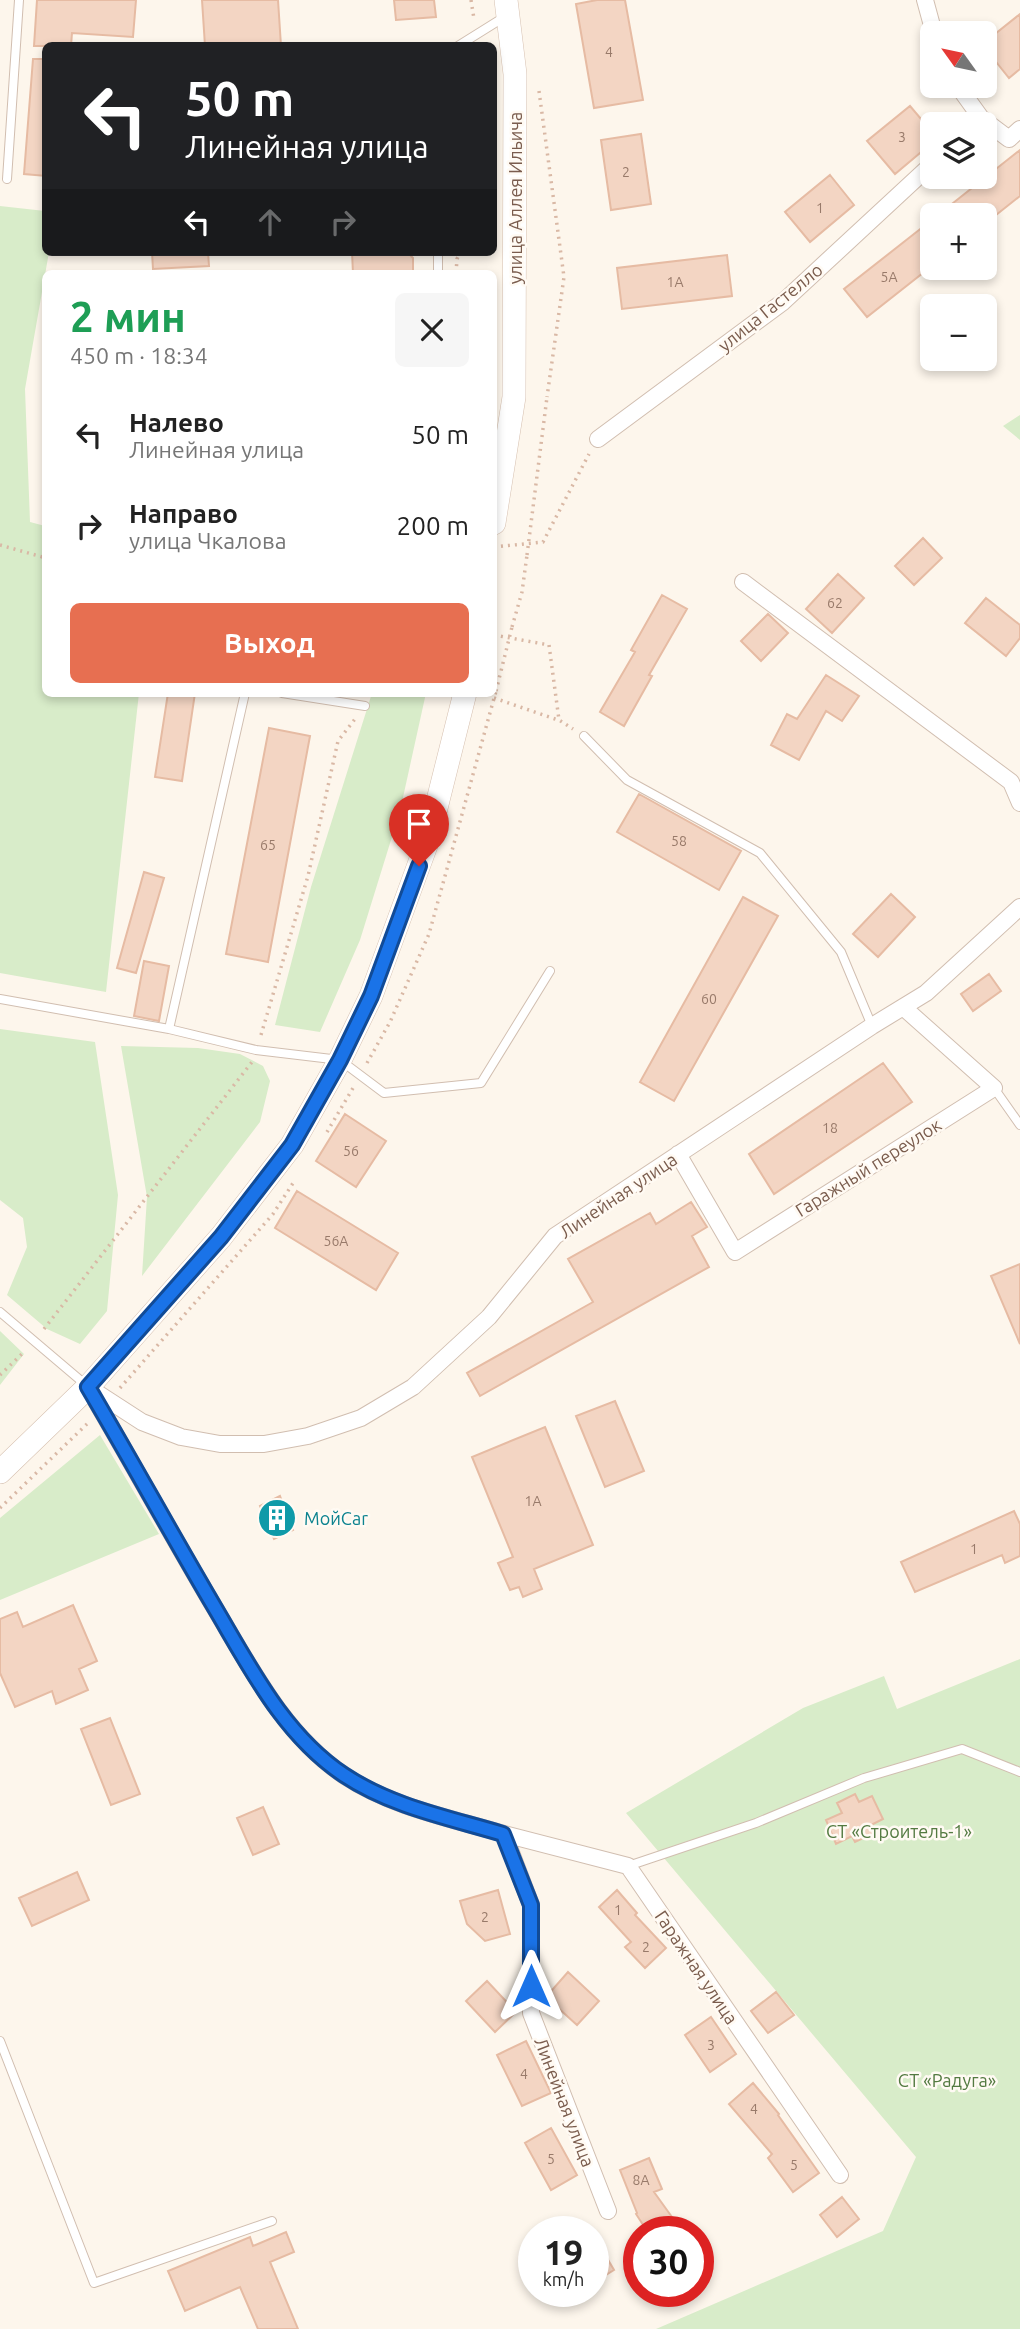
<!DOCTYPE html>
<html lang="ru">
<meta charset="utf-8">
<style>
:root{--surface:#fff;--page:#f6f6f6;--text:#222;--muted:#767676;--accent:#e76f51}
body{margin:0;font-family:Ubuntu,sans-serif;background:var(--page);color:var(--text);height:100vh;display:flex;flex-direction:column;font-size:26px;white-space:nowrap}
*{box-sizing:border-box;margin:0}
p{font-size:23px;color:var(--muted)}
.icon{flex:none;width:38px;height:38px;fill:none;stroke:currentColor;stroke-width:2;stroke-linecap:round;stroke-linejoin:round}
.map{position:relative;flex:1;overflow:hidden}
.side{position:absolute;left:42px;top:270px;width:455px;height:427px;display:flex;flex-direction:column;background:var(--surface);border-radius:10px;box-shadow:0 4px 10px #0003}
.side>*{flex:none}
.guide{position:absolute;left:42px;top:42px;width:455px;height:214px;border-radius:10px;box-shadow:0 4px 10px #0003;background:#202124;color:#fff;overflow:hidden}
.needle{width:46px;rotate:303deg}
.tools{position:absolute;left:920px;top:21px;display:grid;gap:14px}
.tools a{display:grid;place-items:center;width:77px;height:77px;border-radius:10px;background:var(--surface);box-shadow:0 4px 10px #0003;font-size:35px}
.speed{position:absolute;left:518px;top:2216px;display:flex;gap:14px;font-size:35px;font-weight:700;text-align:center}
.speed>*{display:grid;place-content:center;width:91px;height:91px;border-radius:50%;background:var(--surface);box-shadow:0 4px 10px #0003;line-height:1}
.speed small{font-size:18px;font-weight:400}
.speed .limit{border:10px solid #d22;background:#fff;color:#111}
.pin{position:absolute;display:grid;place-items:center;width:60px;height:60px;color:#fff;margin:-72px -30px;border-radius:50% 50% 50% 0;rotate:-45deg;box-shadow:0 0 7px #0007}
.pin .icon{rotate:45deg}
.me{position:absolute;width:77px;margin:-38px;rotate:0deg;stroke-linejoin:round;filter:drop-shadow(0 0 5px #0008)}
.turn{display:flex;align-items:center;gap:24px;height:147px;padding:0 28px;font-size:32px}
.turn .icon{width:91px;height:91px;stroke-width:2.5}
.turn b{display:block;font-size:49px;line-height:60px}
.lanes{display:flex;align-items:center;height:66px;padding:0 28px;background:#0003;justify-content:center;gap:35px;direction:ltr}
.lanes .off{opacity:.35}
.round{display:grid;place-items:center;flex:none;width:74px;height:74px;border-radius:10px;background:var(--page)}
.overview{display:flex;align-items:center;justify-content:space-between;height:119px;padding:0 28px}
h1{font-size:42px;font-weight:700;line-height:52px;color:#1e9e55}
.button{display:flex;gap:14px;margin-top:auto;padding:14px 28px}
.button a{flex:1;height:80px;border-radius:10px;background:var(--accent);color:#fff;font-size:28px;font-weight:700;line-height:80px;text-align:center}
ul{padding:0;list-style:none}
li{display:flex;align-items:center;gap:21px;height:91px;padding:0 28px}
li div{flex:1}
li b{display:block;font-size:26px}
li em{font-style:normal}
.map>svg:first-child{display:block}
.green{fill:#d8ecc9}
.building{fill:#f3d5c3;stroke:#e6bba3;stroke-width:2}
.lines{fill:none;stroke-linecap:round;stroke-linejoin:round}
.service-casing{stroke:#d1beb0;stroke-width:10}
.minor-casing{stroke:#d1beb0;stroke-width:18}
.secondary-casing{stroke:#d6c0b0;stroke-width:24}
.path{stroke:#d9b8a5;stroke-width:3.5;stroke-dasharray:2 5;stroke-linecap:butt}
.service{stroke:#fff;stroke-width:8}
.minor{stroke:#fff;stroke-width:16}
.secondary{stroke:#fff;stroke-width:23}
.path-bridge{stroke:#d9b8a5;stroke-width:3.5;stroke-dasharray:2 5;stroke-linecap:butt}
.route-casing{stroke:#114b97;stroke-width:18}
.route{stroke:#1a73e8;stroke-width:12}
.labels{text-anchor:middle;dominant-baseline:central;stroke-width:5;stroke-linejoin:round;paint-order:stroke}
.number-label{font-size:14px;fill:#987a6a}
.street-label{font-size:18px;fill:#7a5c4d;stroke:#fffaf3}
.culture-label{font-size:18px;fill:#0d838f;stroke:#fffaf3;text-anchor:start}
.park-label{font-size:18px;fill:#537a41;stroke:#fffaf3}
</style>
<div class="map">
<svg width="1020" height="2329" viewBox="0 0 1020 2329">
<rect width="100%" height="100%" fill="#fdf6ec"/>
<path class="green" d="M 0,206 L 45,211 L 46,252 L 49,252 L 25,389 L 30,522 L 45,526 L 46,693 L 139,693 L 106,992 L 0,973 Z
M 1020,415 L 1020,440 L 1003,426 Z
M 372,693 L 426,693 L 400,811 L 360,940 L 320,1032 L 275,1025 L 311,887 Z
M 0,1029 L 95,1042 L 118,1195 L 107,1311 L 80,1344 L 47,1329 L 7,1295 L 27,1247 L 23,1218 L 0,1200 Z
M 121,1046 L 198,1048 L 240,1054 L 263,1066 L 270,1081 L 260,1122 L 142,1276 L 147,1197 Z
M 0,1331 L 24,1354 L 0,1385 Z
M 100,1435 L 159,1534 L 0,1600 L 0,1518 Z
M 1020,1659 L 1020,2329 L 656,2329 L 883,2231 L 916,2157 L 626,1813 L 803,1708 L 884,1676 L 897,1709 Z"/>
<path class="building" d="M 37,0 L 136,0 L 133,37 L 72,33 L 71,46 L 34,46 Z
M 202,0 L 278,0 L 281,46 L 205,46 Z
M 394,0 L 434,0 L 436,17 L 396,20 Z
M 597,0 L 625,0 L 643,100 L 594,108 L 576,4 Z
M 1020,14 L 1020,69 L 1009,78 L 985,48 L 985,42 Z
M 33,59 L 46,59 L 46,176 L 24,174 Z
M 910,106 L 933,133 L 933,142 L 895,174 L 867,141 Z
M 641,134 L 651,204 L 611,210 L 601,140 Z
M 1020,150 L 1020,196 L 996,215 L 938,215 Z
M 830,175 L 854,205 L 810,242 L 785,212 Z
M 933,219 L 933,265 L 867,317 L 844,289 Z
M 152,252 L 208,252 L 209,266 L 153,269 Z
M 352,252 L 407,252 L 413,258 L 413,273 L 353,273 Z
M 727,255 L 732,296 L 622,309 L 617,268 Z
M 923,538 L 942,558 L 914,585 L 895,566 Z
M 838,574 L 864,598 L 832,633 L 806,609 Z
M 662,595 L 687,609 L 649,675 L 652,676 L 624,726 L 600,712 L 635,652 L 631,650 Z
M 986,598 L 1020,625 L 1020,638 L 1006,656 L 965,623 Z
M 768,614 L 788,633 L 761,661 L 741,641 Z
M 826,675 L 859,696 L 842,721 L 826,711 L 799,760 L 771,745 L 787,714 L 797,719 Z
M 168,693 L 195,693 L 182,781 L 155,777 Z
M 269,728 L 310,736 L 268,962 L 226,954 Z
M 639,794 L 741,851 L 719,890 L 617,832 Z
M 144,872 L 164,878 L 136,973 L 117,968 Z
M 891,894 L 915,917 L 878,957 L 853,934 Z
M 743,897 L 778,916 L 674,1101 L 640,1082 Z
M 144,961 L 169,966 L 159,1021 L 134,1016 Z
M 989,974 L 1001,991 L 973,1011 L 961,994 Z
M 883,1063 L 912,1102 L 774,1194 L 749,1154 Z
M 345,1114 L 386,1141 L 356,1187 L 316,1161 Z
M 297,1191 L 398,1253 L 376,1290 L 275,1228 Z
M 691,1202 L 707,1227 L 692,1236 L 709,1267 L 480,1396 L 467,1373 L 593,1302 L 568,1259 L 650,1213 L 656,1224 Z
M 1020,1264 L 1020,1344 L 991,1276 Z
M 615,1401 L 644,1471 L 605,1487 L 576,1416 Z
M 545,1427 L 593,1545 L 534,1569 L 542,1589 L 523,1597 L 519,1587 L 510,1590 L 498,1563 L 513,1557 L 472,1457 Z
M 280,1496 L 293,1530 L 274,1539 L 260,1506 Z
M 1014,1511 L 1020,1524 L 1020,1556 L 1005,1563 L 1002,1555 L 915,1592 L 901,1562 Z
M 73,1605 L 97,1661 L 79,1669 L 88,1690 L 56,1704 L 52,1691 L 15,1707 L 0,1673 L 0,1619 L 17,1612 L 23,1627 Z
M 110,1718 L 140,1794 L 111,1805 L 81,1729 Z
M 855,1794 L 859,1802 L 872,1796 L 883,1819 L 871,1825 L 874,1833 L 855,1842 L 852,1836 L 836,1844 L 826,1820 L 842,1813 L 837,1803 Z
M 263,1807 L 279,1844 L 253,1855 L 237,1818 Z
M 77,1872 L 89,1900 L 32,1926 L 19,1898 Z
M 498,1890 L 510,1934 L 485,1941 L 467,1924 L 460,1901 Z
M 617,1890 L 637,1913 L 635,1915 L 666,1948 L 645,1968 L 625,1947 L 631,1942 L 599,1907 Z
M 568,1972 L 599,2001 L 577,2025 L 546,1997 Z
M 487,1981 L 516,2012 L 495,2032 L 466,2001 Z
M 776,1992 L 794,2015 L 768,2033 L 751,2011 Z
M 711,2017 L 736,2054 L 710,2072 L 685,2035 Z
M 526,2041 L 551,2093 L 522,2106 L 497,2055 Z
M 753,2083 L 779,2114 L 778,2115 L 819,2173 L 793,2192 L 768,2158 L 772,2154 L 729,2104 Z
M 551,2128 L 577,2175 L 551,2190 L 525,2143 Z
M 649,2158 L 662,2189 L 654,2192 L 682,2231 L 647,2231 L 636,2214 L 637,2213 L 620,2170 Z
M 842,2197 L 859,2219 L 837,2237 L 820,2215 Z
M 286,2232 L 294,2252 L 270,2262 L 298,2329 L 258,2329 L 240,2287 L 185,2311 L 168,2271 L 250,2237 L 253,2246 Z
M 593,2234 L 614,2270 L 593,2283 Z"/>
<g class="lines">
<defs>
<path id="service" d="M 458,46 L 506,16
M 7,179 L 19,0
M 438,273 L 438,252
M 282,693 L 365,706
M 584,736 L 627,780 L 760,853 L 841,952 L 872,1026
M 0,999 L 169,1029 L 256,1050 L 340,1060 L 384,1093 L 481,1083 L 550,971
M 169,1029 L 245,693
M 994,1088 L 1020,1125
M 0,1312 L 86,1385
M 628,1866 L 756,1823 L 864,1778 L 962,1749 L 1020,1772
M 0,2041 L 94,2283 L 272,2221"/>
<path id="minor" d="M 925,0 L 934,33
M 958,86 L 981,118
M 975,124 L 981,118 L 1009,139 L 1020,129
M 598,439 L 783,302 L 933,163
M 743,582 L 1011,782 L 1020,803
M 678,1154 L 735,1252 L 994,1088 L 903,1007
M 88,1387 L 142,1422 L 181,1437 L 220,1444 L 264,1444 L 308,1436 L 361,1418 L 413,1387 L 489,1317 L 555,1236 L 872,1026 L 926,993 L 1020,907
M 89,1389 C 131,1461 171,1534 213,1605 C 250,1667 284,1735 345,1776 C 392,1807 450,1818 504,1834 L 531,1905 L 531,2013 L 608,2211
M 504,1834 L 628,1866 L 840,2175"/>
<path id="secondary" d="M 494,523 L 514,397 L 515,74 L 506,0
M 0,1472 L 88,1387 L 221,1237 L 292,1145 L 340,1060 L 371,996 L 428,840 L 465,693"/>
</defs>
<use href="#service" class="service-casing"/>
<use href="#minor" class="minor-casing"/>
<use href="#secondary" class="secondary-casing"/>
<path class="path" d="M 471,0 L 474,19
M 539,91 L 564,277 L 547,397
M 456,273 L 457,259 L 460,252
M 0,545 L 46,558
M 494,547 L 543,542 L 589,454
M 512,627 L 522,592 L 527,555
M 494,635 L 549,645 L 559,720 L 573,729
M 494,698 L 558,720
M 261,1035 L 308,876 L 338,741 L 355,719
M 367,1063 L 390,1022 L 429,934 L 496,691
M 327,1132 L 353,1088
M 44,1329 L 252,1062
M 0,1375 L 25,1351
M 120,1388 L 273,1214 L 295,1180
M 0,1508 L 89,1422"/>
<use href="#service" class="service"/>
<use href="#minor" class="minor"/>
<use href="#secondary" class="secondary"/>
<path class="path-bridge" d="M 527,555 L 547,397
M 496,691 L 512,627"/>
</g>
<g class="lines">
<defs>
<path id="route" d="M 419,866 L 371,996 L 340,1060 L 292,1145 L 221,1237 L 88,1387 C 131,1460 172,1535 215,1608 C 251,1669 284,1735 344,1775 C 392,1807 450,1818 503,1834 L 531,1905 L 531,1986"/>
</defs>
<use href="#route" class="route-casing"/>
<use href="#route" class="route"/>
</g>
<defs>
<symbol id="building-disc" viewBox="-11 -11 22 22"><circle r="9.5" fill="#0f9aa8" stroke="#fffaf3"/><path d="M-4-6H4V6H1V3H-1V6H-4ZM-2.5-4.3h1.7v1.8h-1.7ZM.8-4.3h1.7v1.8H.8ZM-2.5-1h1.7V.8h-1.7ZM.8-1h1.7V.8H.8Z" fill="#fff"/></symbol>
</defs>
<g fill-rule="evenodd">
<use href="#building-disc" x="255" y="1496" width="44" height="44"/>
</g>
<g class="labels">
<g class="number-label">
<text x="609" y="52">4</text>
<text x="902" y="137">3</text>
<text x="626" y="172">2</text>
<text x="820" y="208">1</text>
<text x="889" y="277">5А</text>
<text x="675" y="282">1А</text>
<text x="835" y="603">62</text>
<text x="679" y="841">58</text>
<text x="268" y="845">65</text>
<text x="709" y="999">60</text>
<text x="830" y="1128">18</text>
<text x="351" y="1151">56</text>
<text x="336" y="1241">56А</text>
<text x="533" y="1501">1А</text>
<text x="974" y="1549">1</text>
<text x="618" y="1910">1</text>
<text x="485" y="1917">2</text>
<text x="646" y="1947">2</text>
<text x="711" y="2045">3</text>
<text x="524" y="2074">4</text>
<text x="754" y="2109">4</text>
<text x="551" y="2159">5</text>
<text x="794" y="2165">5</text>
<text x="641" y="2180">8А</text>
</g>
<g class="street-label">
<text transform="translate(515 198) rotate(-90)">улица Аллея Ильича</text>
<text transform="translate(770 307) rotate(-39)">улица Гастелло</text>
<text transform="translate(868 1167) rotate(-32)">Гаражный переулок</text>
<text transform="translate(618 1195) rotate(-34)">Линейная улица</text>
<text transform="translate(697 1967) rotate(56)">Гаражная улица</text>
<text transform="translate(565 2102) rotate(69)">Линейная улица</text>
</g>
<g class="culture-label">
<text x="304" y="1518">МойCar</text>
</g>
<g class="park-label">
<text x="899" y="1831">СТ «Строитель-1»</text>
<text x="947" y="2080">СТ «Радуга»</text>
</g>
</g>
</svg>
<div class="tools">
<a><svg class="needle" viewBox="-14 -14 28 28"><path d="M0-13l5 13h-10z" fill="#e53935"/><path d="M0 13l5-13h-10z" fill="#767676"/></svg></a>
<a><svg class="icon" aria-label="layers" viewBox="0 0 24 24"><path d="M12 4l9 5-9 5-9-5zM3 14l9 5 9-5"/></svg></a>
<a>+</a>
<a>−</a>
</div>
<div class="speed"><div>19<small>km/h</small></div><div class="limit">30</div></div>
<div class="pin" style="left:419px;top:866px;background:#d93025"><svg class="icon" aria-label="arrive" viewBox="0 0 24 24"><path d="M6 21V4h12l-3 4 3 4H6"/></svg></div>
<svg class="me" style="left:531px;top:1986px" viewBox="-20 -20 40 40"><path d="M0-17L14 15 0 8-14 15z" fill="#1a73e8" stroke="#fff" stroke-width="4"/></svg>
<div class="guide">
<div class="turn"><svg class="icon" aria-label="left" viewBox="0 0 24 24"><path d="M17 20v-9H6M10 6l-5 5 5 5"/></svg><div><b>50 m</b>Линейная улица</div></div>
<div class="lanes"><svg class="icon" aria-label="left" viewBox="0 0 24 24"><path d="M17 20v-9H6M10 6l-5 5 5 5"/></svg><svg class="icon off" aria-label="ahead" viewBox="0 0 24 24"><path d="M12 20V5M6 11l6-6 6 6"/></svg><svg class="icon off" aria-label="right" viewBox="0 0 24 24"><path d="M7 20v-9h11M14 6l5 5-5 5"/></svg></div>
</div>
<section class="side">
<div class="overview"><div><h1>2 мин</h1><p>450 m · 18:34</p></div><a class="round"><svg class="icon" aria-label="close" viewBox="0 0 24 24"><path d="M6 6l12 12M18 6L6 18"/></svg></a></div>
<ul>
<li><svg class="icon" aria-label="left" viewBox="0 0 24 24"><path d="M17 20v-9H6M10 6l-5 5 5 5"/></svg><div><b>Налево</b><p>Линейная улица</p></div><em>50 m</em></li>
<li><svg class="icon" aria-label="right" viewBox="0 0 24 24"><path d="M7 20v-9h11M14 6l5 5-5 5"/></svg><div><b>Направо</b><p>улица Чкалова</p></div><em>200 m</em></li>
</ul>
<div class="button"><a>Выход</a></div>
</section>
</div>
